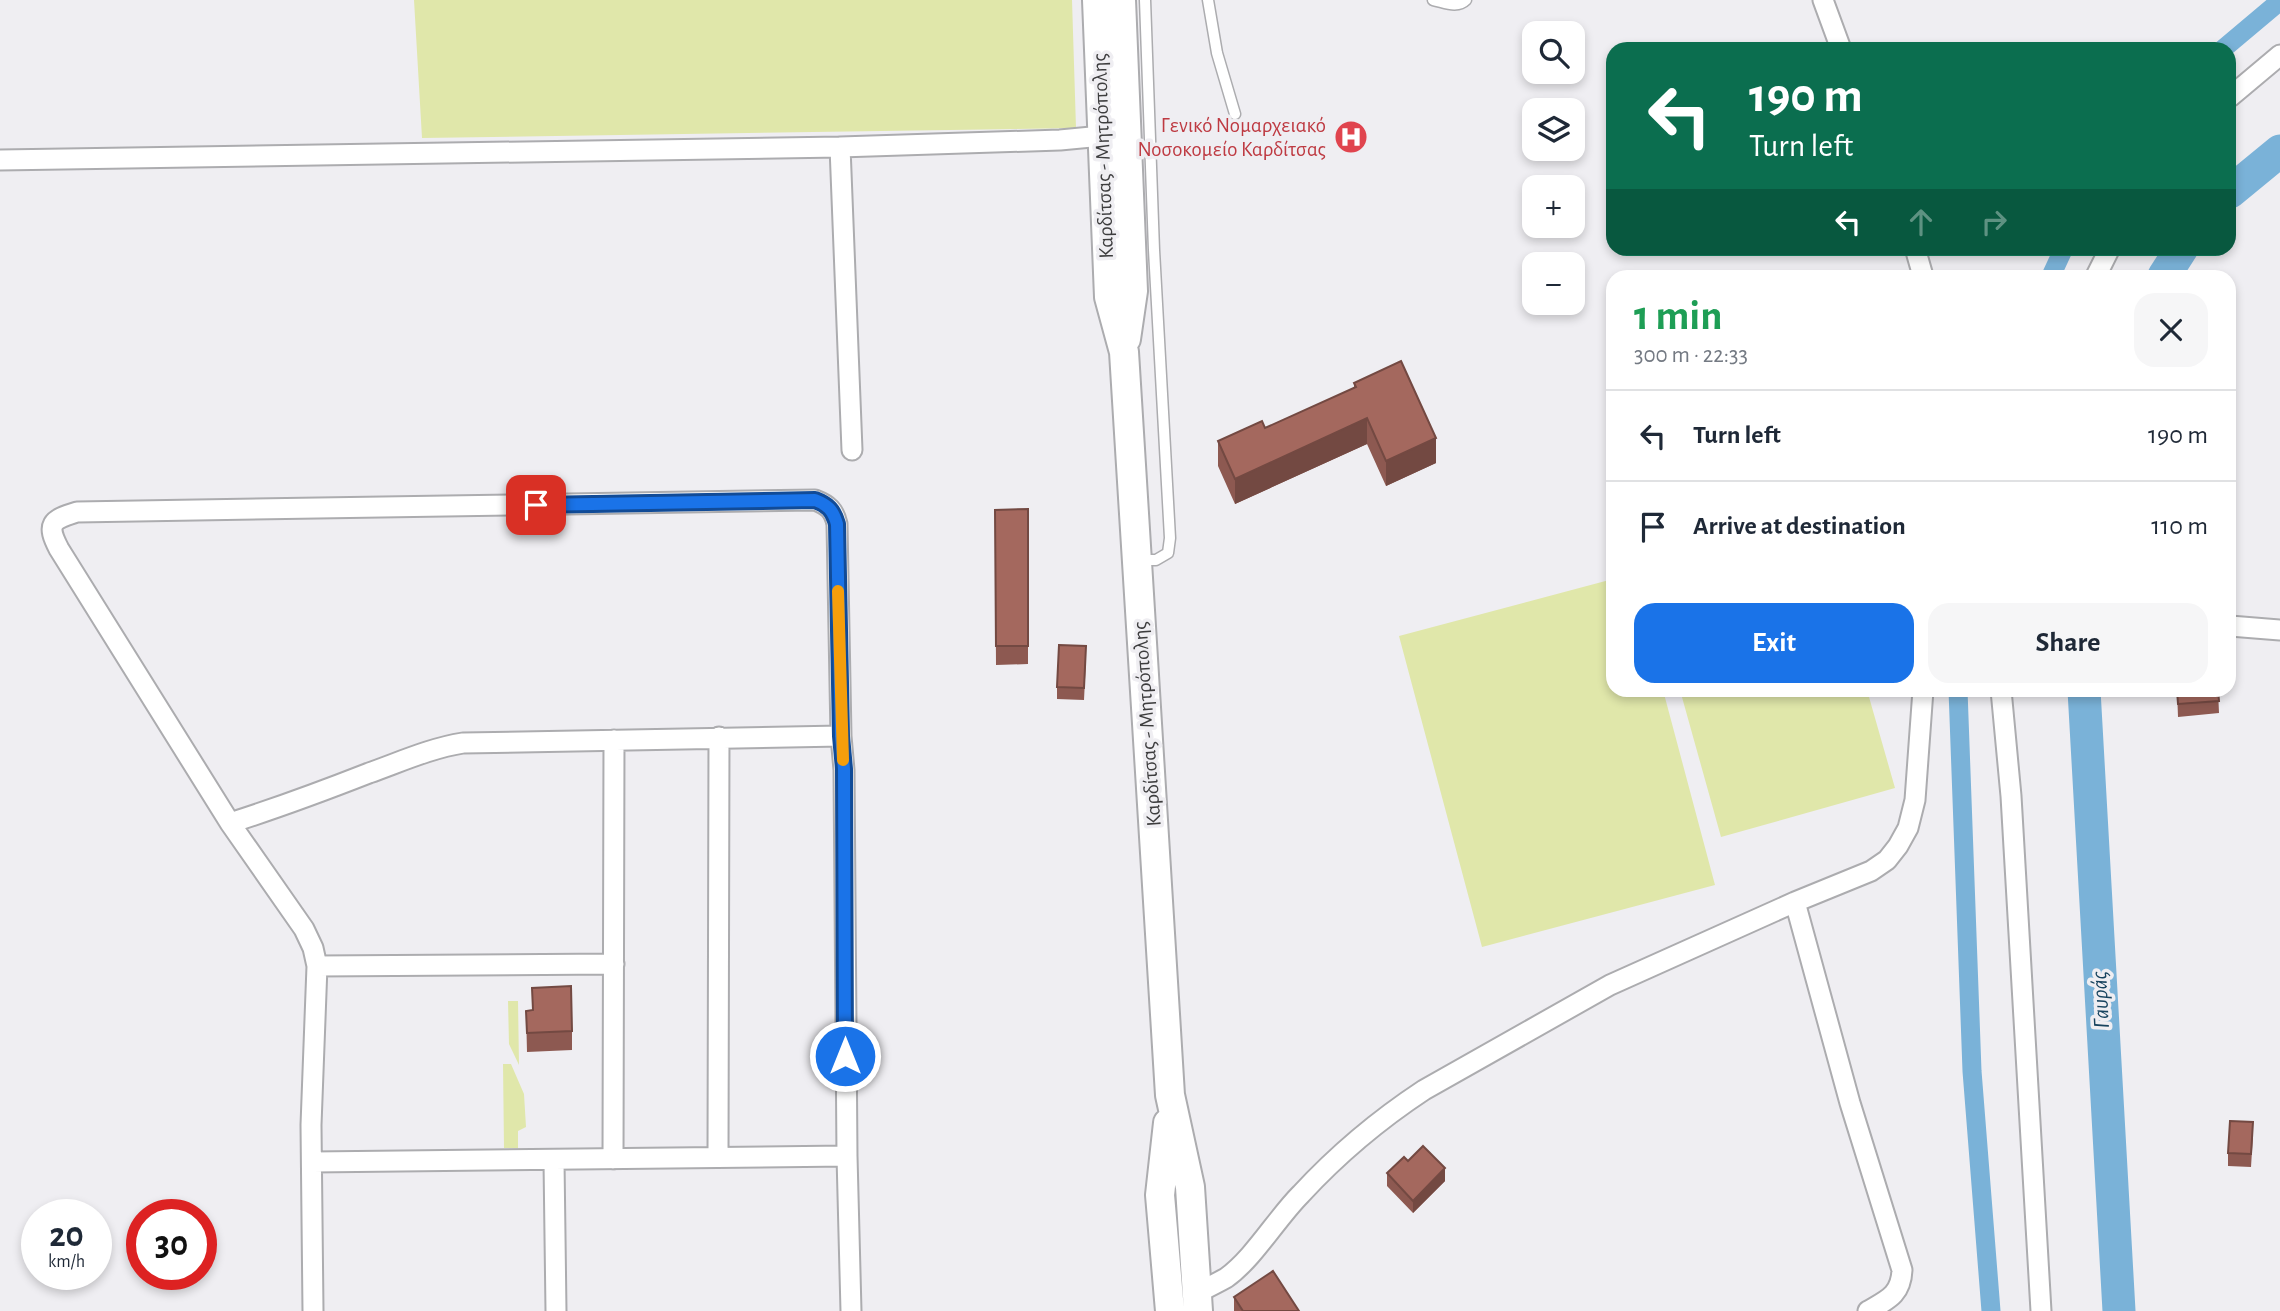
<!DOCTYPE html>
<meta charset="utf-8">
<style>
:root{--surface:#fff;--page:#f6f6f7;--text:#1f2937;--muted:#747a83;--line:#e0e1e3;--accent:#1a73e8}
body{margin:0;font-family:"Alegreya Sans",sans-serif;background:var(--page);color:var(--text);height:100vh;display:flex;flex-direction:column;font-size:26px;white-space:nowrap}
*{box-sizing:border-box;margin:0}
p{font-size:23px;color:var(--muted)}
.icon{flex:none;width:38px;height:38px;fill:none;stroke:currentColor;stroke-width:2;stroke-linecap:round;stroke-linejoin:round}
.map{position:relative;flex:1;overflow:hidden}
.details{position:absolute;left:1606px;top:270px;width:630px;height:427px;display:flex;flex-direction:column;background:var(--surface);border-radius:21px;box-shadow:0 4px 10px #0003}
.details>*{flex:none}
.hud{position:absolute;left:1606px;top:42px;width:630px;height:214px;border-radius:21px;box-shadow:0 4px 10px #0003;background:#0b6e4f;color:#fff;overflow:hidden}
.buttons{position:absolute;left:1522px;top:21px;display:grid;gap:14px}
.buttons a{display:grid;place-items:center;width:63px;height:63px;border-radius:14px;background:var(--surface);box-shadow:0 4px 10px #0003;font-size:35px}
.speed{position:absolute;left:21px;top:1199px;display:flex;gap:14px;font-size:35px;font-weight:700;text-align:center}
.speed>*{display:grid;place-content:center;width:91px;height:91px;border-radius:50%;background:var(--surface);box-shadow:0 4px 10px #0003;line-height:1}
.speed small{font-size:18px;font-weight:400}
.speed .limit{border:10px solid #d22;background:#fff;color:#111}
.pin{position:absolute;display:grid;place-items:center;width:60px;height:60px;color:#fff;margin:-30px;border-radius:14px;box-shadow:0 4px 10px #0006}
.me{position:absolute;width:77px;margin:-38px;rotate:0deg;stroke-linejoin:round;filter:drop-shadow(0 0 5px #0008)}
.turn{display:flex;align-items:center;gap:24px;height:147px;padding:0 28px;font-size:32px}
.turn .icon{width:91px;height:91px;stroke-width:2.5}
.turn b{display:block;font-size:49px;line-height:60px}
.lanes{display:flex;align-items:center;height:66px;padding:0 28px;background:#0003;justify-content:center;gap:35px;direction:ltr}
.lanes .off{opacity:.35}
.round{display:grid;place-items:center;flex:none;width:74px;height:74px;border-radius:21px;background:var(--page)}
.headline{display:flex;align-items:center;justify-content:space-between;height:119px;padding:0 28px}
h1{font-size:42px;font-weight:600;line-height:52px;color:#1e9e55}
.action{display:flex;gap:14px;margin-top:auto;padding:14px 28px}
.action a{flex:1;height:80px;border-radius:21px;background:var(--accent);color:#fff;font-size:28px;font-weight:600;line-height:80px;text-align:center}
.action a+a{background:var(--page);color:var(--text)}
ul{padding:0;list-style:none}
li{display:flex;align-items:center;gap:21px;height:91px;padding:0 28px;border-top:2px solid var(--line)}
li div{flex:1}
li b{display:block;font-size:26px}
li em{font-style:normal}
.map>svg:first-child{display:block}
.green{fill:#e0e7aa}
.lines{fill:none;stroke-linecap:round;stroke-linejoin:round}
.canal{stroke:#7ab2d8;stroke-width:19}
.river{stroke:#7ab2d8;stroke-width:33}
.lane-casing{stroke:#acacaf;stroke-width:13}
.street-casing{stroke:#acacaf;stroke-width:23}
.secondary-casing{stroke:#acacaf;stroke-width:32}
.lane{stroke:#fff;stroke-width:10}
.street{stroke:#fff;stroke-width:19}
.secondary{stroke:#fff;stroke-width:28}
.wall{fill:#8d5951}
.shaded-wall{fill:#734942}
.building{fill:#a4685e;stroke:#734942;stroke-width:2}
.route-casing{stroke:#114b97;stroke-width:18}
.route{stroke:#1a73e8;stroke-width:12}
.slow{stroke:#f59e0b;stroke-width:12}
.labels{text-anchor:middle;dominant-baseline:central;stroke-width:7;stroke-linejoin:round;paint-order:stroke}
.health-label{font-size:21px;fill:#be3a42;stroke:#efeef2;text-anchor:end}
.street-label{font-size:21px;fill:#3d3d3e;stroke:#efeef2}
.water-label{font-size:23px;font-style:italic;fill:#17435e;stroke:#efeef2}
</style>
<div class="map">
<svg width="2280" height="1311" viewBox="0 0 2280 1311">
<rect width="100%" height="100%" fill="#efeef2"/>
<path class="green" d="M 414,0 L 1072,0 L 1076,128 L 422,138 Z
M 1613,579 L 1614,690 L 1663,690 L 1715,885 L 1482,947 L 1399,636 Z
M 1680,690 L 1867,690 L 1895,788 L 1721,837 Z
M 508,1001 L 518,1001 L 519,1065 L 509,1044 Z
M 503,1064 L 511,1064 L 524,1094 L 526,1127 L 518,1131 L 518,1148 L 504,1148 Z"/>
<g class="lines">
<path class="canal" d="M 2223,49 L 2280,1
M 2051,276 L 2064,248
M 1958,690 L 1972,1071 L 1991,1311"/>
<path class="river" d="M 2230,192 L 2280,151
M 2164,276 L 2182,248
M 2084,690 L 2119,1311"/>
<defs>
<path id="lane" d="M 1208,0 L 1217,53 L 1235,114
M 1433,0 C 1444,2 1457,9 1466,0
M 1138,560 L 1156,560 L 1168,553 L 1170,538 L 1154,250 L 1145,0"/>
<path id="street" d="M 1823,0 L 1841,49
M 2230,97 L 2280,55
M 840,147 L 852,450
M 0,160 L 840,147 L 1060,140 L 1102,136
M 1915,248 L 1923,276
M 2096,276 L 2110,248
M 2230,626 L 2280,630
M 2001,690 L 2011,796 L 2041,1311
M 230,823 L 59,549 C 46,524 51,520 77,512 L 815,500 C 828,505 834,510 837,524 L 841,736
M 1795,902 L 1850,1103 L 1902,1270 C 1901,1295 1887,1300 1868,1311
M 317,966 L 614,964
M 847,1156 L 851,1311
M 718,1157 L 719,737
M 613,1159 L 614,740
M 554,1161 L 556,1311
M 313,1162 L 847,1156 L 844,770 L 841,736 L 463,743 C 431,748 400,762 369,773 C 323,791 277,808 230,823 L 304,929 L 313,948 L 317,966 L 311,1125 L 313,1311
M 1197,1293 C 1207,1288 1217,1283 1226,1278 C 1254,1258 1276,1219 1301,1194 C 1337,1155 1380,1119 1424,1090 L 1610,985 L 1795,902 L 1871,871 L 1887,860 L 1898,846 L 1908,828 L 1915,800 L 1923,690"/>
<path id="secondary" d="M 1097,0 L 1109,297 L 1124,352 L 1170,1095 L 1190,1187 L 1198,1311
M 1121,0 L 1133,291 L 1126,339
M 1168,1123 L 1160,1195 L 1170,1311"/>
</defs>
<use href="#lane" class="lane-casing"/>
<use href="#street" class="street-casing"/>
<use href="#secondary" class="secondary-casing"/>
<use href="#lane" class="lane"/>
<use href="#street" class="street"/>
<use href="#secondary" class="secondary"/>
</g>
<path class="wall" d="M 1354,383 L 1436,463 L 1386,486 L 1367,444 L 1235,504 L 1218,466 L 1218,441 L 1265,428 L 1354,388 Z
M 1028,509 L 1028,664 L 996,665 L 995,510 Z
M 1086,659 L 1084,700 L 1057,699 L 1057,687 Z
M 2177,690 L 2218,690 L 2219,713 L 2178,717 Z
M 532,988 L 572,1031 L 572,1050 L 527,1052 L 526,1011 L 532,1010 Z
M 2253,1135 L 2251,1167 L 2228,1166 L 2228,1153 Z
M 1408,1161 L 1445,1181 L 1413,1213 L 1387,1186 L 1387,1173 Z
M 1234,1297 L 1299,1311 L 1234,1311 Z"/>
<path class="shaded-wall" d="M 1367,418 L 1367,444 L 1235,504 L 1235,479 Z
M 1436,438 L 1436,463 L 1386,486 L 1386,461 Z
M 1445,1168 L 1445,1181 L 1413,1213 L 1413,1201 Z"/>
<path class="building" d="M 1401,361 L 1436,438 L 1386,461 L 1367,418 L 1235,479 L 1218,441 L 1262,421 L 1265,428 L 1356,387 L 1354,383 Z
M 1028,509 L 1028,646 L 996,646 L 995,510 Z
M 1059,645 L 1086,646 L 1084,688 L 1057,687 Z
M 2177,690 L 2218,690 L 2219,701 L 2178,704 Z
M 571,986 L 572,1031 L 527,1033 L 526,1011 L 533,1010 L 532,988 Z
M 2230,1121 L 2253,1122 L 2251,1154 L 2228,1153 Z
M 1423,1146 L 1445,1168 L 1413,1201 L 1387,1173 L 1404,1157 L 1408,1161 Z
M 1273,1271 L 1299,1311 L 1243,1311 L 1234,1297 Z"/>
<g class="lines">
<defs>
<path id="route" d="M 536,505 L 815,500 C 828,505 833,510 837,524 L 841,736 L 844,769 L 845,1056"/>
</defs>
<use href="#route" class="route-casing"/>
<use href="#route" class="route"/>
<path class="slow" d="M 838,591 L 843,760"/>
</g>
<defs>
<symbol id="hospital-disc" viewBox="-11 -11 22 22"><circle r="9.5" fill="#e0444e" stroke="#efeef2"/><path d="M-5-5h3v3.5h4V-5h3V5h-3V1.5h-4V5h-3Z" fill="#fff"/></symbol>
</defs>
<g fill-rule="evenodd">
<use href="#hospital-disc" x="1332" y="118" width="38" height="38"/>
</g>
<g class="labels">
<g class="health-label">
<text x="1326" y="125">Γενικό Νομαρχειακό<tspan x="1326" dy="24">Νοσοκομείο Καρδίτσας</tspan></text>
</g>
<g class="street-label">
<text transform="translate(1103 156) rotate(-92)">Καρδίτσας - Μητρόπολης</text>
<text transform="translate(1147 724) rotate(-94)">Καρδίτσας - Μητρόπολης</text>
</g>
<g class="water-label">
<text transform="translate(2101 1000) rotate(-93)">Γαυράς</text>
</g>
</g>
</svg>
<div class="buttons">
<a><svg class="icon" aria-label="search" viewBox="0 0 24 24"><circle cx="10" cy="10" r="6"/><path d="M15 15l6 6"/></svg></a>
<a><svg class="icon" aria-label="layers" viewBox="0 0 24 24"><path d="M12 4l9 5-9 5-9-5zM3 14l9 5 9-5"/></svg></a>
<a>+</a>
<a>−</a>
</div>
<div class="speed"><div>20<small>km/h</small></div><div class="limit">30</div></div>
<div class="pin" style="left:536px;top:505px;background:#d93025"><svg class="icon" aria-label="arrive" viewBox="0 0 24 24"><path d="M6 21V4h12l-3 4 3 4H6"/></svg></div>
<svg class="me" style="left:845px;top:1056px" viewBox="-20 -20 40 40"><circle r="17" fill="#1a73e8" stroke="#fff" stroke-width="3"/><path d="M0-11L8 9 0 5-8 9z" fill="#fff"/></svg>
<div class="hud">
<div class="turn"><svg class="icon" aria-label="left" viewBox="0 0 24 24"><path d="M17 20v-9H6M10 6l-5 5 5 5"/></svg><div><b>190 m</b>Turn left</div></div>
<div class="lanes"><svg class="icon" aria-label="left" viewBox="0 0 24 24"><path d="M17 20v-9H6M10 6l-5 5 5 5"/></svg><svg class="icon off" aria-label="ahead" viewBox="0 0 24 24"><path d="M12 20V5M6 11l6-6 6 6"/></svg><svg class="icon off" aria-label="right" viewBox="0 0 24 24"><path d="M7 20v-9h11M14 6l5 5-5 5"/></svg></div>
</div>
<section class="details">
<div class="headline"><div><h1>1 min</h1><p>300 m · 22:33</p></div><a class="round"><svg class="icon" aria-label="close" viewBox="0 0 24 24"><path d="M6 6l12 12M18 6L6 18"/></svg></a></div>
<ul>
<li><svg class="icon" aria-label="left" viewBox="0 0 24 24"><path d="M17 20v-9H6M10 6l-5 5 5 5"/></svg><div><b>Turn left</b></div><em>190 m</em></li>
<li><svg class="icon" aria-label="arrive" viewBox="0 0 24 24"><path d="M6 21V4h12l-3 4 3 4H6"/></svg><div><b>Arrive at destination</b></div><em>110 m</em></li>
</ul>
<div class="action"><a>Exit</a><a>Share</a></div>
</section>
</div>
